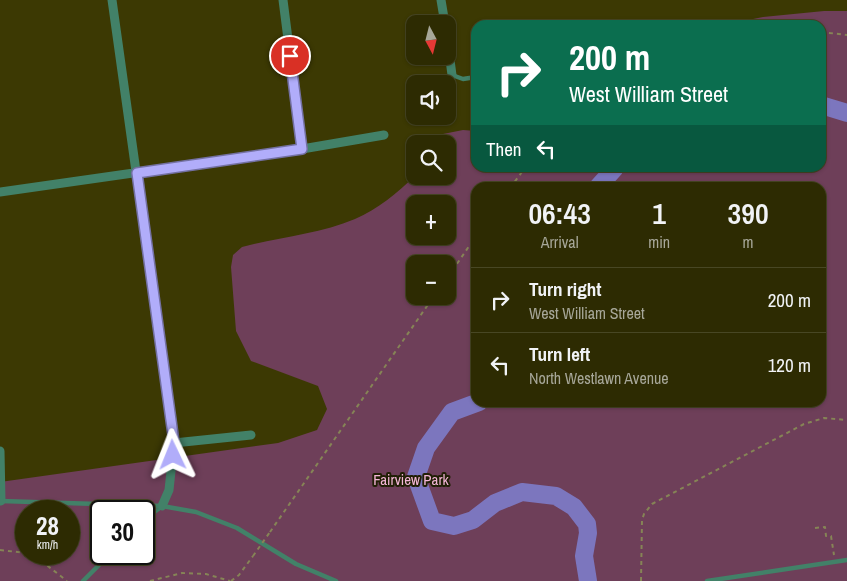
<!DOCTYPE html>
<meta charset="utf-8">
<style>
:root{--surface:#2d2b02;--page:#393711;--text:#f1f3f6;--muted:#a7a799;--line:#484724}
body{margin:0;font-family:"Archivo Narrow",sans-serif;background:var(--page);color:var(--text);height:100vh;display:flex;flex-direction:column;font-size:19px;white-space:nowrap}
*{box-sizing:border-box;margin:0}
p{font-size:16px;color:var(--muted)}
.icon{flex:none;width:28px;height:28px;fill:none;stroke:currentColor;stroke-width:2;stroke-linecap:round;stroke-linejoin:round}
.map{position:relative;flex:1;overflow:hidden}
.details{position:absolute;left:471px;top:182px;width:355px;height:225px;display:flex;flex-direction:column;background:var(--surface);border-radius:15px;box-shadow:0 1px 4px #0004,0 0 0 1px var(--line)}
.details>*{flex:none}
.hud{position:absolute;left:471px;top:20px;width:355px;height:152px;border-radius:15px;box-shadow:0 1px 4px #0004,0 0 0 1px var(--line);background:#0b6e4f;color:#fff;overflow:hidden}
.needle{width:32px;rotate:173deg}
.tools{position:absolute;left:406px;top:15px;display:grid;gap:10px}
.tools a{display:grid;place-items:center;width:50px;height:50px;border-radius:10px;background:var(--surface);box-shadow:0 1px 4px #0004,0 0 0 1px var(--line);font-size:25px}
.speed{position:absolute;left:15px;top:500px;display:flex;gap:10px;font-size:25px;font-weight:700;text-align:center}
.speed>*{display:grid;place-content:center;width:65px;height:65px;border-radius:50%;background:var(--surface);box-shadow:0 1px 4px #0004,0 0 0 1px var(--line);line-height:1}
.speed small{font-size:12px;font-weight:400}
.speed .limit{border:2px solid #111;border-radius:8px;background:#fff;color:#111}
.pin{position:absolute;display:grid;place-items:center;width:42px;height:42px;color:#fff;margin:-21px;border:2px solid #fff;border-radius:50%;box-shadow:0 1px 5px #0007}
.me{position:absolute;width:55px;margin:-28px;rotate:358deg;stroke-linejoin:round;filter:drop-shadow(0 0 4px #0008)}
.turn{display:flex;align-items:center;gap:18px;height:105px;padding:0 15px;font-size:22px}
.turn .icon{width:65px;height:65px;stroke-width:2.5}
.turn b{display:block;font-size:35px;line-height:42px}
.then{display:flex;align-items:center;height:48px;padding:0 15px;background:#0003;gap:10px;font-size:19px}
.eta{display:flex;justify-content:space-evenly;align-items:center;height:85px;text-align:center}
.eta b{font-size:30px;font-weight:600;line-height:35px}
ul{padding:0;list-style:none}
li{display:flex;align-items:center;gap:15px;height:65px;padding:0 15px;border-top:1px solid var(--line)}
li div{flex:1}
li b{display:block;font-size:19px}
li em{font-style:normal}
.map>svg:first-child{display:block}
.green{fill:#6e3f59;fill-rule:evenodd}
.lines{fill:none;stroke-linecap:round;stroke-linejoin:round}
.river{stroke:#7c76be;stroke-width:18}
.path{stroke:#868456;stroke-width:2;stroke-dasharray:4 4;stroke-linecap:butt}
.lane{stroke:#428168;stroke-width:4.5}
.street{stroke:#428168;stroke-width:9}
.path-bridge{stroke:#868456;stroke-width:2;stroke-dasharray:4 4;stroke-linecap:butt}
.route-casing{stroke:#7370a2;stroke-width:12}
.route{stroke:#b1adfa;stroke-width:9}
.labels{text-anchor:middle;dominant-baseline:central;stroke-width:4;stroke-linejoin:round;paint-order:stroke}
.park-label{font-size:15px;fill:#f4b6d7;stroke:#211f05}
</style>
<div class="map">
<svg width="847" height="581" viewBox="0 0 847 581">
<rect width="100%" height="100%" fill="#3c3903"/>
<path class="green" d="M 824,11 L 847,11 L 847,581 L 0,581 L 0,482 L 278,443 L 317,430 L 327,409 L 318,386 L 251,361 L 236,331 L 231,267 L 233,255 L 242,247 C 279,237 320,234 355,219 C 378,209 397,193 415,176 L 448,176 L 448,144 L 436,144 L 443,134 L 463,130 L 476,131 L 476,168 L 821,168 L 821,25 L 723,25 L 763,17 ZM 476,188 L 821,188 L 821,402 L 476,402 ZM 415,204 L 448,204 L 448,236 L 415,236 ZM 415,264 L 448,264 L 448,296 L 415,296 ZM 26,511 L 69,511 L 69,554 L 26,554 ZM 101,511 L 144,511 L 144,554 L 101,554 Z"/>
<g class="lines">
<path class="river" d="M 821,105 L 847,113
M 597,188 L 615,168
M 479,402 L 452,412 L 426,448 L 416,477 L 432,521 L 454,526 L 473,520 L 495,503 L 522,492 L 556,496 L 574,507 L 587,524 L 588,533 L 584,556 L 588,581"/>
<path class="path" d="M 821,32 L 847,35
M 510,188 L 525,168
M 448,277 L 476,236
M 815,528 L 825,527 L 826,536 L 831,536 L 834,555
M 270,532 L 434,296
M 0,550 L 26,553
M 27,554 L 35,556 L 67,581
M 150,581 L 182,573 L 206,574 L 230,581
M 231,581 L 239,575 L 253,556
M 641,581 L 642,520 L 644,514 L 652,504 L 804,424 L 824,418 L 847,420"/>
<path class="lane" d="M 452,75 L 463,79 L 476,77
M 1,501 L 162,506 L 196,512 L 237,528 L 296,564 L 336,581
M 93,504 L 102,511
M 144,520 L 162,506
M 83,581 L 110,554
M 707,581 L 847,560"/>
<path class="street" d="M 112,0 L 174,443 L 169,490 L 162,506
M 283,0 L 302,149
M 441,0 L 445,24
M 448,45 L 452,75
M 0,192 L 302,149 L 384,135
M 174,443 L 251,435
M 0,451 L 1,501"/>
<path class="path-bridge" d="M 253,556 L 270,532"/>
</g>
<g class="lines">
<defs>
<path id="route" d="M 173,455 L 174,442 L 137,173 L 302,149 L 290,56"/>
</defs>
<use href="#route" class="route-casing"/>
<use href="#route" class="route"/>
</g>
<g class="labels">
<g class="park-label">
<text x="411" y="479">Fairview Park</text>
</g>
</g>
</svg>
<div class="tools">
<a><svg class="needle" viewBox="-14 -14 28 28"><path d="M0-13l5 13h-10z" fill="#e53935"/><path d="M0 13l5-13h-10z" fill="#a7a799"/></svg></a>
<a><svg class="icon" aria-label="sound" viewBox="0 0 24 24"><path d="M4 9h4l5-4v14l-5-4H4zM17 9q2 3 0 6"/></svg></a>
<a><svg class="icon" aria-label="search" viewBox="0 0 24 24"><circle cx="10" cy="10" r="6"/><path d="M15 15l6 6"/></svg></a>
<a>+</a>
<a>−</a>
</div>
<div class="speed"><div>28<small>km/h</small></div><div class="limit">30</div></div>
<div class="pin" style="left:290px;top:56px;background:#d93025"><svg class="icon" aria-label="arrive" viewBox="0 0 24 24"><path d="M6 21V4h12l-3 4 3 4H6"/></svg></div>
<svg class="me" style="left:173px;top:455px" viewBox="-20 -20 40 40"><path d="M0-17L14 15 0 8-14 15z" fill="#b1adfa" stroke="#fff" stroke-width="4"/></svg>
<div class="hud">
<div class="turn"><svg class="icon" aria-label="right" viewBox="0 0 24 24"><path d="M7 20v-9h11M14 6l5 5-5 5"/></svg><div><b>200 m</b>West William Street</div></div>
<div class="then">Then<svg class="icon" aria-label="left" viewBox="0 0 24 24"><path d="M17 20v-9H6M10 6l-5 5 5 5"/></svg></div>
</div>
<section class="details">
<div class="eta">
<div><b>06:43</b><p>Arrival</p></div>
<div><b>1</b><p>min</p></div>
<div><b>390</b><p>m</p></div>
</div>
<ul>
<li><svg class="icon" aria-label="right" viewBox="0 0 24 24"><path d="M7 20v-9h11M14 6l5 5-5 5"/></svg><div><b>Turn right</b><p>West William Street</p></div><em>200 m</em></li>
<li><svg class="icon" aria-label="left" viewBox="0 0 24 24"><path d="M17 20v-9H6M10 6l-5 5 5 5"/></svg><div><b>Turn left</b><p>North Westlawn Avenue</p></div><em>120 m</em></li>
</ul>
</section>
</div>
